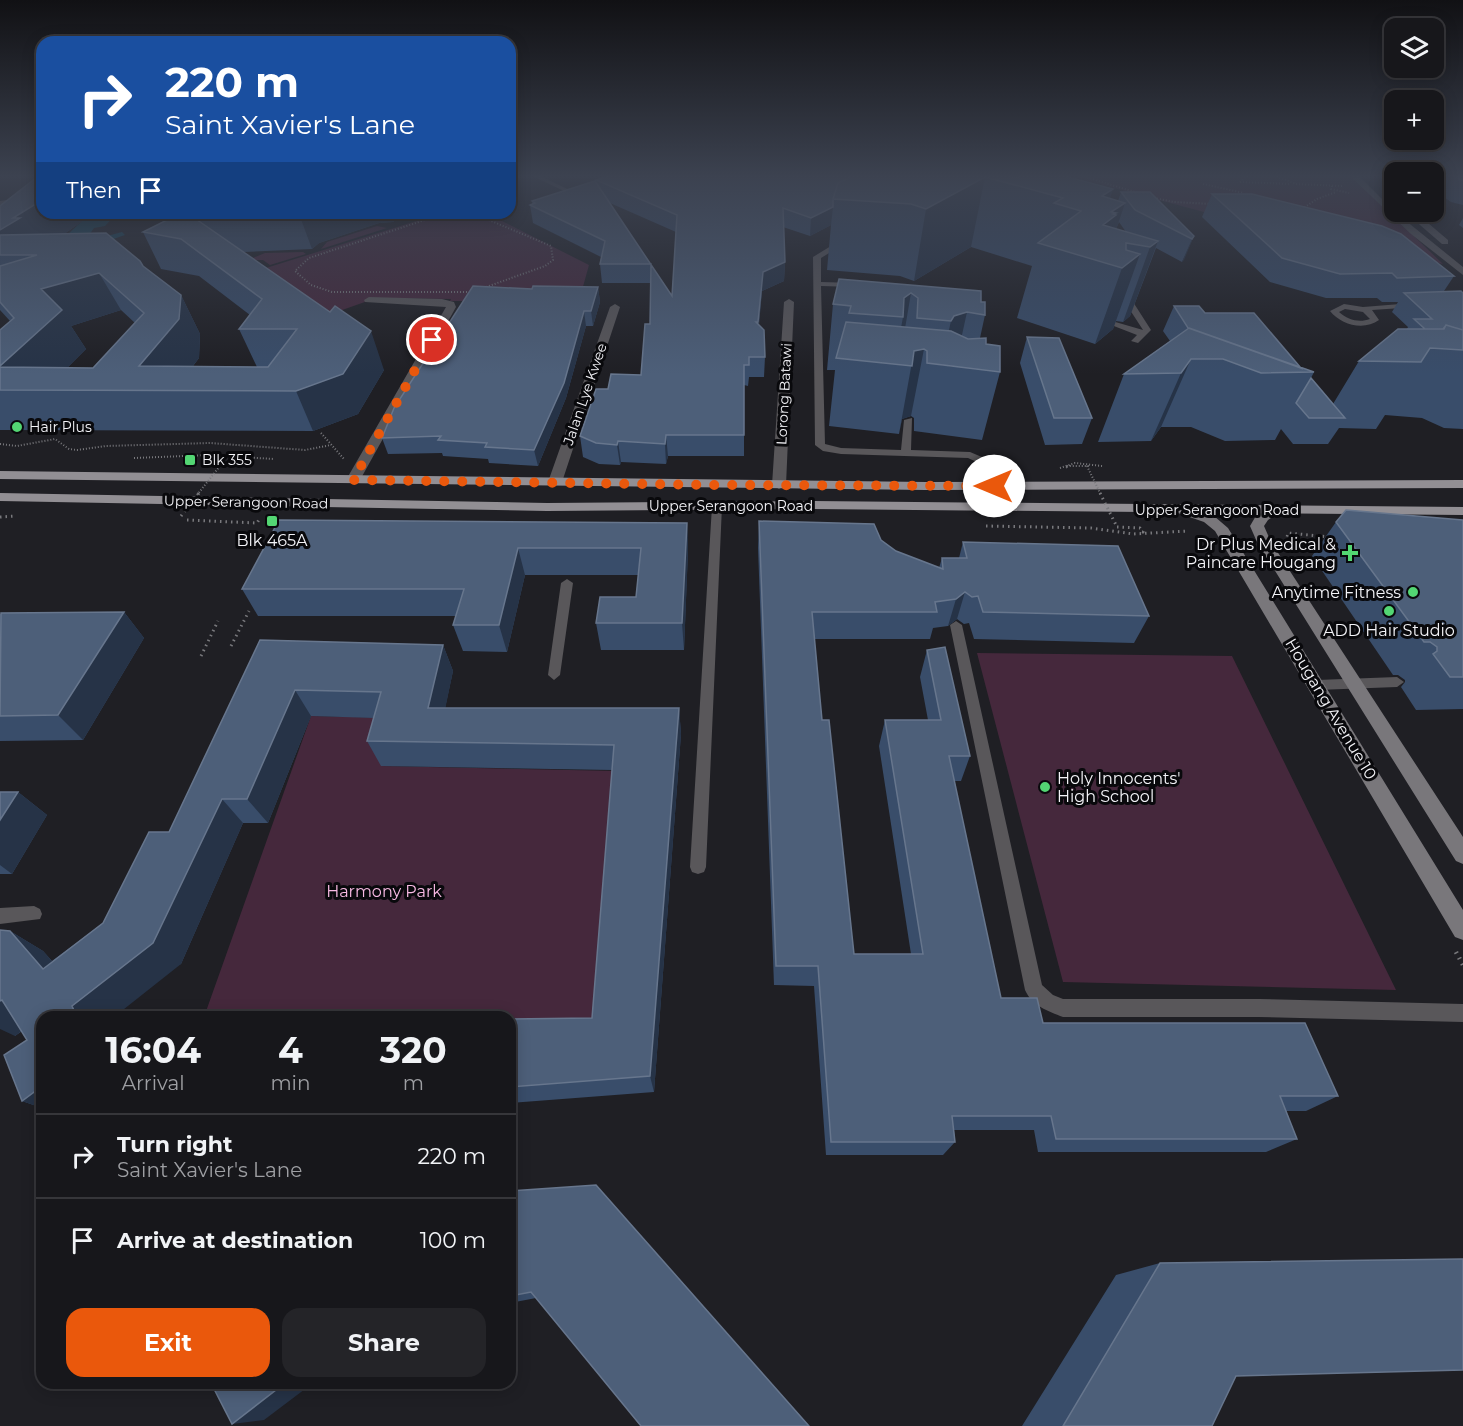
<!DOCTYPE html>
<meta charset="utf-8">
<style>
:root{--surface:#17171b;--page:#242428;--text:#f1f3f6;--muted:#9e9fa3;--line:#36363a;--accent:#ea580c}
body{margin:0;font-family:Montserrat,sans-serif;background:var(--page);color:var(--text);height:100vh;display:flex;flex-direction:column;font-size:22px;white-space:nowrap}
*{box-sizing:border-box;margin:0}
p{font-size:20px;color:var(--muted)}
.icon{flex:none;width:33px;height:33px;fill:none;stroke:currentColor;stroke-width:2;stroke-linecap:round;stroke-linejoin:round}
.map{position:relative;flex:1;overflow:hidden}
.panel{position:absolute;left:36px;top:1011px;width:480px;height:378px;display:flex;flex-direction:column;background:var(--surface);border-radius:18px;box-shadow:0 3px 15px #0003,0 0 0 2px var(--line)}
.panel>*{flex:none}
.hud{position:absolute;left:36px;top:36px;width:480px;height:183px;border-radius:18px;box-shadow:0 3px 15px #0003,0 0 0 2px var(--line);background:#1a4fa0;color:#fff;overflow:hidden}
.buttons{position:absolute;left:1384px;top:18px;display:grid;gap:12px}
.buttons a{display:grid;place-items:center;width:60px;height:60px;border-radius:12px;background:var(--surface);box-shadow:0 3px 15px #0003,0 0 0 2px var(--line);font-size:30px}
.pin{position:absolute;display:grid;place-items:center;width:51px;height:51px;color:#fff;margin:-26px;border:3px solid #fff;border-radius:50%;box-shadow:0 2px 6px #0007}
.me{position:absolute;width:66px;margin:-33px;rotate:270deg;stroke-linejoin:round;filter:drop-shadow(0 0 4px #0008)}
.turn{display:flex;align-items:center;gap:21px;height:126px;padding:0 30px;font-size:27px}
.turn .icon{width:78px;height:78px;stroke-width:2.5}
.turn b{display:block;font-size:42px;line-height:51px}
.then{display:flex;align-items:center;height:57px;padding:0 30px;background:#0003;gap:12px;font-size:22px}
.eta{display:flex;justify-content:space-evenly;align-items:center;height:102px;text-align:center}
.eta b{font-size:36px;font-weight:700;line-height:42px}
.action{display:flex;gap:12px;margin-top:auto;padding:12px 30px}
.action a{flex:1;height:69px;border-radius:18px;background:var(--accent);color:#fff;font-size:24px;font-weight:700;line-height:69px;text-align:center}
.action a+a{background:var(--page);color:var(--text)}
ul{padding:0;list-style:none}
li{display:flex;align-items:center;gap:18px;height:84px;padding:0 30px;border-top:2px solid var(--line)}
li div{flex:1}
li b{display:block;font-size:22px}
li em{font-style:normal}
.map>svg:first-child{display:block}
.green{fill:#45283c}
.water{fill:#134256}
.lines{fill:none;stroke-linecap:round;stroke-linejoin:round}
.path-far2{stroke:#79797d;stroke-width:2;stroke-dasharray:1 2;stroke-linecap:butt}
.path-far1{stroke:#79797d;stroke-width:3;stroke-dasharray:1.5 4;stroke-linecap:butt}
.path{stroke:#79797d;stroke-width:4.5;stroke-dasharray:1.5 5;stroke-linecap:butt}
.service{fill:#59575a;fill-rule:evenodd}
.minor{fill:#59575a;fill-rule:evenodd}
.tertiary{fill:#59575a;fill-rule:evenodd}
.secondary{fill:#79777b;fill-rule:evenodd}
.primary{fill:#928f94;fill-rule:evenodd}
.path-bridge-far1{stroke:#79797d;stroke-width:2;stroke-dasharray:1 2;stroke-linecap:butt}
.path-bridge{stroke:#79797d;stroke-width:3;stroke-dasharray:1.5 4;stroke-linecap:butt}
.wall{fill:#394d6a;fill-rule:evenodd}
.shaded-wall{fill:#263347}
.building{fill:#4d5f79;stroke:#67768d;stroke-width:1.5}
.route{stroke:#ea580c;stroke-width:10;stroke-dasharray:0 18}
.poi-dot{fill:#53d673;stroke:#09090c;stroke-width:2}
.labels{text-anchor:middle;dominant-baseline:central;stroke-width:6;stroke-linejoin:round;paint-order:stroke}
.far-street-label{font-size:14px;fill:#f4f4f8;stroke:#09090c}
.far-poi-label{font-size:14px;fill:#f4f4f8;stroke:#09090c;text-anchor:start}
.poi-label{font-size:16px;fill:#f4f4f8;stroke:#09090c}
.street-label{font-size:16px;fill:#f4f4f8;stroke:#09090c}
.park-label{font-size:16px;fill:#f9bae4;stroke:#09090c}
</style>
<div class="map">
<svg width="1463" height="1426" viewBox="0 0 1463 1426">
<rect width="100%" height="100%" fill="#1f1f24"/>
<path class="green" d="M 1061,174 L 1349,174 L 1443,264 L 1241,213 L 1204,212 Z
M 442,213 L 486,213 L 589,265 L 579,301 L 450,301 L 451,299 L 376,298 L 331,314 L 266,268 Z
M 377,226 L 387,228 L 321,249 L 327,242 Z
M 303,252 L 306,254 L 270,265 L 263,260 L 248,260 L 265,253 Z
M 977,653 L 1232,656 L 1396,990 L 1063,982 Z
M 311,716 L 395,718 L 382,766 L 619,771 L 599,1036 L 510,1089 L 510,1017 L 204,1017 Z"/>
<path class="water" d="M 91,213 L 117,213 L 105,226 L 94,228 L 89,235 L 107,236 L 122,232 L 125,235 L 32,267 Z"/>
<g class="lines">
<path class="path-far2" d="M 1076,174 L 1138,193
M 1271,174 L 1296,184 L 1342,186
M 1380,176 L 1395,189
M 1240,182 L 1291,184
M 1240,182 L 1249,174
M 1203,184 L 1244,193
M 1332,186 L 1331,189 L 1349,193
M 1154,198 L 1174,202 L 1212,204
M 1302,209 L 1317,199 L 1336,192
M 462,217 L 489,220 L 551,246 L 553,260 L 545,266 L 472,292 L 332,292 L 311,285 L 295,271 L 309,258 L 431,218 Z
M 321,433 L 344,459
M 0,444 L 17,446 L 55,439 L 69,449 L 77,450 L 106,446 L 210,443 L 305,450 L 331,445
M 134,458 L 209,455 L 274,459
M 1060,468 L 1075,463 L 1102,466
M 1067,468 L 1066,466 L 1089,466"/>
<path class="path-far1" d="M 0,517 L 15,516
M 187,520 L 257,523 L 260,518
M 986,526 L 1091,528 L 1133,534 L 1188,531
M 1117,527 L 1140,528 L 1143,532 L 1141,532
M 1286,542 L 1288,533 L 1330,537
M 231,646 L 249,611
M 201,656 L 218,621"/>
<path class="path" d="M 1456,952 L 1463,965"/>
<path class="service" d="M 528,174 L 536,174 L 584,197 L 579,198 Z
M 42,195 L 42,199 L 0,205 L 0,201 Z
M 1396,213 L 1419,216 L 1416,218 L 1394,216 Z
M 844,238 L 848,240 L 847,242 L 821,258 L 821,282 L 856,283 L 860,285 L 856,287 L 821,286 L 825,444 L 841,448 L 901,450 L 904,420 L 912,418 L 911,450 L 970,452 L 989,460 L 1000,486 L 999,488 L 991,488 L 981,464 L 968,458 L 841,454 L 823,451 L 815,445 L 813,257 Z
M 1123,291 L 1126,291 L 1151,330 L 1138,343 L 1131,341 L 1137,335 L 1101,321 L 1105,319 L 1143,330 L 1119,293 Z
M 1413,303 L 1417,305 L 1416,307 L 1372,310 L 1379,320 C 1364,331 1341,325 1330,311 L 1344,304 L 1363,307 ZM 1345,309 L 1363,312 L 1370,319 C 1359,323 1348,320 1339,312 Z
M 717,503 L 722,506 L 706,867 L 704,872 L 698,874 L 692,872 L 690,867 L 712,506 Z
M 567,579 L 573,583 L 560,675 L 554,680 L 548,675 L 561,583 Z
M 956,621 L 962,625 L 1042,985 L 1053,995 L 1063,999 L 1259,999 L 1463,1004 L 1463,1022 L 1259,1017 L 1063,1017 C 1048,1011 1032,1006 1025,990 L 950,625 Z
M 1397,677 L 1404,682 L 1397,687 L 1317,690 L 1310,685 L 1317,680 Z
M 34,906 L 40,909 L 42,914 L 40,919 L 0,924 L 0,908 Z"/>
<path class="minor" d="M 369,297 L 442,299 L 454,302 L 456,307 L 360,480 L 353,484 L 346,480 L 446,307 L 365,302 L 364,300 Z
M 789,299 L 794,302 L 786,485 L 779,489 L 772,485 L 784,302 Z
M 615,304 L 620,307 L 562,482 L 560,485 L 550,485 L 548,482 L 610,307 Z"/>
<path class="tertiary" d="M 1348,174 L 1357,174 L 1395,212 L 1463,267 L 1463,275 L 1411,234 Z
M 1405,212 L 1415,212 L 1448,240 L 1448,244 L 1442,244 Z"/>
<path class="secondary" d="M 1180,505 L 1214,516 L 1228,528 L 1463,910 L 1463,940 L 1455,937 L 1215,531 L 1204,522 L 1175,512 L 1173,509 L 1175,506 Z
M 1275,506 L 1282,510 L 1268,520 L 1264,526 L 1271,542 L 1463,837 L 1463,864 L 1456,861 L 1257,542 L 1250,526 L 1257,514 Z"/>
<path class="primary" d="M 0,471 L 926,482 L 1463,480 L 1463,488 L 926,490 L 0,479 Z
M 0,493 L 547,503 L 813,501 L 1463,507 L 1463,515 L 813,509 L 547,511 L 0,501 Z"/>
<path class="path-bridge-far1" d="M 1087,466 L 1101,495
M 197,495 L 220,466"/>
<path class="path-bridge" d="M 1100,493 L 1117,527
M 181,516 L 199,493"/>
</g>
<path class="wall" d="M 600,174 L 1057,174 L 1110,199 L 1118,201 L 1121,192 L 1194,236 L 1182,262 L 1156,248 L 1130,316 L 1123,322 L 1116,321 L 1113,329 L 1095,344 L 1017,318 L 1032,266 L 971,247 L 914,281 L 900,276 L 827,270 L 831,225 L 810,236 L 783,227 L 785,262 L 784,281 L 762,291 L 759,325 L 765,357 L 764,377 L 749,377 L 748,386 L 744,385 L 744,456 L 668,456 L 666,464 L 621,462 L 620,465 L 599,464 L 583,457 L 580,436 L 608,389 L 641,375 L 650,324 L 650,283 L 602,283 L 600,264 L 601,257 L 533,223 L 530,205 L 532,204 L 532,201 L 607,177 ZM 610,203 L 676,232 L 672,296 ZM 1119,222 L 1126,232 L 1116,229 Z
M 1434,174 L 1463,174 L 1463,205 L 1451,202 L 1434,190 Z
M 1212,194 L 1454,276 L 1444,291 L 1463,293 L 1463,429 L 1444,428 L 1422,418 L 1385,415 L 1376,429 L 1339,428 L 1328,444 L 1293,444 L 1281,429 L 1275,440 L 1225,441 L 1191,427 L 1161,427 L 1151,441 L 1098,442 L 1124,374 L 1170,341 L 1163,331 L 1174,306 L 1205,313 L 1301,368 L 1314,372 L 1311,378 L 1333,404 L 1359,361 L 1407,329 L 1408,327 L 1392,312 L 1398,302 L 1382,302 L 1377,298 L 1326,298 L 1270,282 L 1202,217 Z
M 0,206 L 42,213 L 94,213 L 64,234 L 140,261 L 144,267 L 181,295 L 200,334 L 199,358 L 193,366 L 257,367 L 239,329 L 250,315 L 199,276 L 161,269 L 143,232 L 164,221 L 157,216 L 146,213 L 403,213 L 401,216 L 393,222 L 379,223 L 319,243 L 312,249 L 243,252 L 384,370 L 358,414 L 313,431 L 0,430 L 0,330 L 10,321 L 0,310 ZM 121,310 L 135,323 L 93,368 L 67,368 L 86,349 L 71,326 Z
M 1463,218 L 1463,228 L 1459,225 Z
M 839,279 L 981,302 L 985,315 L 980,338 L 986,344 L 1000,372 L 982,440 L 914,431 L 914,418 L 911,416 L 902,419 L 899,434 L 829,426 L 835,370 L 827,370 L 833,304 Z
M 598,287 L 600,302 L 593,326 L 586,326 L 566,398 L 538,466 L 489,463 L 488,459 L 443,456 L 442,453 L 388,454 L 382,438 L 532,289 Z
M 1027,337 L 1092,418 L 1082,444 L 1045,445 L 1020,363 Z
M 1463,520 L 1463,709 L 1416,710 L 1401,687 L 1405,682 L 1405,680 L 1398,675 L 1393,675 L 1312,556 L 1336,522 Z
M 759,521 L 881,540 L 896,551 L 939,568 L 942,558 L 959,558 L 963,542 L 1149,616 L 1134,643 L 974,639 L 969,623 L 964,624 L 957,619 L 948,626 L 933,628 L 930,639 L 814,639 L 822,720 L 854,954 L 911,954 L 879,746 L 885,720 L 928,720 L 920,677 L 927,650 L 970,756 L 961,781 L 954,781 L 1001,998 L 1043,1023 L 1338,1096 L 1306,1111 L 1286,1111 L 1297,1139 L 1266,1152 L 1038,1152 L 1034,1130 L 954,1130 L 955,1142 L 943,1155 L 826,1155 L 814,986 L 774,985 L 758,548 Z
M 687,523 L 688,550 L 684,650 L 601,650 L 596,623 L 636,597 L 638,575 L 525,575 L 507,652 L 463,651 L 453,625 L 456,616 L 258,616 L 242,589 Z
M 124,612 L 144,638 L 83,740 L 0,741 L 0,614 Z
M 260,640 L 443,645 L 453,671 L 445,708 L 679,708 L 681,734 L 654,1092 L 510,1103 L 510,1019 L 592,1018 L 612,770 L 381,766 L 367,741 L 374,718 L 311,716 L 268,823 L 243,823 L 181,964 L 42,1017 L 42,1108 L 22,1101 L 27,1040 L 22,1031 L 15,1036 L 10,931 L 43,951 L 52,961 L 103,923 L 169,832 Z
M 0,792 L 18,792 L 47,815 L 12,874 L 0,874 Z
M 510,1191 L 536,1298 L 510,1303 Z
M 1160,1263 L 1236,1376 L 1212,1426 L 1022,1426 L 1116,1275 Z"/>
<path class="shaded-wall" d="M 1009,174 L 1018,174 L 1017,180 L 1007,183 Z
M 985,177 L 971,247 L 914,281 L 926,209 Z
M 1113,189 L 1090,259 L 1102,196 Z
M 42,200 L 42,213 L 94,213 L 40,251 L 37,255 L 0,248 L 0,230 L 13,218 Z
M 1125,203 L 1105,263 L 1103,225 L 1111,212 Z
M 833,207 L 831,225 L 810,236 L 811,218 Z
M 300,213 L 403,213 L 401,216 L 393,222 L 379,223 L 319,243 L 312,249 L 299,214 Z
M 1194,236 L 1184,260 L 1182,262 L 1192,239 Z
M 1158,241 L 1130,316 L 1123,322 L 1150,247 Z
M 1140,254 L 1113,329 L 1095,344 L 1122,268 Z
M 785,262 L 784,281 L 762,291 L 757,342 L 756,322 L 763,272 Z
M 99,273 L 121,310 L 71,326 L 86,349 L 45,390 L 0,369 L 0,366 L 41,289 Z
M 598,287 L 600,302 L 593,326 L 591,311 Z
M 911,293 L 900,358 L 895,361 L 903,317 L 904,298 Z
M 181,295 L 200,334 L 199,358 L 174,390 L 139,366 Z
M 584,311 L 586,326 L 566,398 L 538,466 L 534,450 Z
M 967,312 L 955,367 L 941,365 L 951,321 L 954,316 Z
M 371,331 L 384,370 L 358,414 L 313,431 L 296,391 Z
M 924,349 L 911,416 L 902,419 L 899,434 L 914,351 Z
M 1191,359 L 1161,427 L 1151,441 L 1181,373 Z
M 666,435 L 668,456 L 666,464 L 665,444 Z
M 618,441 L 621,462 L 620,465 L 617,445 Z
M 687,523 L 688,550 L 684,650 L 682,623 Z
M 518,548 L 525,575 L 507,652 L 499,625 Z
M 965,592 L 957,619 L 948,626 L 956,599 Z
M 124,612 L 144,638 L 83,740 L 58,715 Z
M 443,645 L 453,671 L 440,734 L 428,708 Z
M 295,690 L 311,716 L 268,823 L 247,799 Z
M 679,708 L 681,734 L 654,1092 L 650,1076 Z
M 18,792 L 47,815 L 12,874 L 0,865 L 0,820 Z
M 222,799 L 243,823 L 181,964 L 114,1017 L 77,1017 L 72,1006 Z
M 10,931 L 43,951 L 76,988 L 43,969 Z
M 2,1000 L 38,1018 L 15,1036 L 0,1029 L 0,1001 Z
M 42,1086 L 42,1108 L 22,1101 Z
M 285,1383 L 313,1383 L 264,1420 L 232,1424 Z"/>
<path class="building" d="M 616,174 L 857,174 L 838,183 L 833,199 L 833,207 L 811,218 L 783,208 L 785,262 L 763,272 L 758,322 L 756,322 L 764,330 L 765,357 L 749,357 L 749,365 L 744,365 L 744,435 L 666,435 L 665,444 L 618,441 L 617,445 L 596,443 L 580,436 L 596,389 L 608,389 L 611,374 L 641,375 L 645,324 L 650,324 L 651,264 L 600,264 L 605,241 L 530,205 L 535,203 L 532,201 L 595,181 L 672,296 L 677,215 L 596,180 Z
M 857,174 L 1009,174 L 1009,176 L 1011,178 L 1019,177 L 1024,174 L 1057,174 L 1113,189 L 1102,196 L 1125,203 L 1111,212 L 1116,213 L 1113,214 L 1116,215 L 1103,225 L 1158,241 L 1150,247 L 1126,243 L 1126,250 L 1140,254 L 1122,268 L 1038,243 L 1081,211 L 1054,203 L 1063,198 L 985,177 L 926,209 L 911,204 L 833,199 L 838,183 Z
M 1018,174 L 1024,174 L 1018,177 Z
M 1452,174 L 1463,174 L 1463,181 Z
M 42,176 L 42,200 L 13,218 L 20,218 L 0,230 L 0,206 L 36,178 Z
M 1121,192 L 1150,192 L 1194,236 L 1192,239 L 1135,210 Z
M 1212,194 L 1252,194 L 1382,226 L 1401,234 L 1454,276 L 1397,278 L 1392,273 L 1340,274 L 1282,258 Z
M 181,213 L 300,213 L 299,214 L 193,217 L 330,312 L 335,306 L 371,331 L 343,374 L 296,391 L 0,390 L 0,367 L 93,368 L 144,313 L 99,273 L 41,289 L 62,310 L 0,366 L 0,330 L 14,318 L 0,302 L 0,266 L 37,255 L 0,255 L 0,235 L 106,233 L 140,261 L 143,266 L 181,295 L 179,319 L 139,366 L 268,367 L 297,329 L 239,329 L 262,299 L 181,239 L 143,232 Z
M 839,279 L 981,291 L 981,302 L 985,302 L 985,315 L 967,312 L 954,316 L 951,321 L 917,318 L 918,298 L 911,293 L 904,298 L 903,317 L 849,313 L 851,306 L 833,304 Z
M 473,286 L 532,289 L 533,286 L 598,287 L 591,311 L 584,311 L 564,383 L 534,450 L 485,447 L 487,443 L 438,440 L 441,436 L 382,438 L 394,408 Z
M 1461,291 L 1463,293 L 1463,330 L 1446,325 L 1443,329 L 1425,329 L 1414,319 L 1432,319 L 1404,293 Z
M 1174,306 L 1199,306 L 1205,313 L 1254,313 L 1301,368 L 1188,328 Z
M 846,322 L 951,331 L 968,339 L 986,338 L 986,344 L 1000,346 L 1000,372 L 927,363 L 927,351 L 924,349 L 914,351 L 912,366 L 836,358 Z
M 1446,325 L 1463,330 L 1463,350 L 1430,348 L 1421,362 L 1359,361 L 1398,329 L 1444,329 Z
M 1189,328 L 1314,372 L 1261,373 L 1223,359 L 1191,359 L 1181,373 L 1124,374 Z
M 1027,337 L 1059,338 L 1092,418 L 1054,418 Z
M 1311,378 L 1345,418 L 1309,418 L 1296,403 Z
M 1346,510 L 1463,520 L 1463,677 L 1450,677 L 1433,654 L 1437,651 L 1437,647 L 1430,642 L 1424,642 L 1336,522 Z
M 279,520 L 687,523 L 682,623 L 596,623 L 600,597 L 636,597 L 641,548 L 518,548 L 499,625 L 453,625 L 464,589 L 242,589 Z
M 759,521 L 874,524 L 881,540 L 896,551 L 943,569 L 942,558 L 967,558 L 963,542 L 1118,546 L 1149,616 L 983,612 L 978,596 L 972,597 L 965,592 L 956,599 L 935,602 L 937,612 L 812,612 L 822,720 L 829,720 L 854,954 L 923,954 L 885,720 L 941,720 L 927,650 L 945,647 L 970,756 L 949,756 L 1001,998 L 1037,998 L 1043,1023 L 1305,1023 L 1338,1096 L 1280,1096 L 1297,1139 L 1056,1139 L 1051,1116 L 952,1116 L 955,1142 L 831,1142 L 818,966 L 776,966 Z
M 124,612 L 58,715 L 0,716 L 1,613 Z
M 260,640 L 443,645 L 428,708 L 679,708 L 650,1076 L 510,1087 L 510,1019 L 592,1018 L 614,745 L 367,741 L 381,692 L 295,690 L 247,799 L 222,799 L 153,943 L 72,1006 L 77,1017 L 42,1017 L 42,1086 L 22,1101 L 4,1055 L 27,1040 L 2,1000 L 0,1001 L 0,930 L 10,931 L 43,969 L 103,923 L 149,832 L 169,832 Z
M 0,792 L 18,792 L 0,820 Z
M 596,1185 L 809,1426 L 641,1426 L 531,1292 L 510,1296 L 510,1191 Z
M 1462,1259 L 1463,1259 L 1463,1370 L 1236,1376 L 1212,1426 L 1063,1426 L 1160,1263 Z
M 211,1383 L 285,1383 L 232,1424 Z"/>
<linearGradient id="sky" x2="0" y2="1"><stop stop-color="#111114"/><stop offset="0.47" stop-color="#3c4250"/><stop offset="1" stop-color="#3c4250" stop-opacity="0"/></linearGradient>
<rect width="1463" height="374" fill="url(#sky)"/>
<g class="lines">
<path class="route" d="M 432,340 L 353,480 L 717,485 L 994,486"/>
</g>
<g class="poi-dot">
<circle cx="17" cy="427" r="6"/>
<rect x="184" y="454" width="12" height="12" rx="3"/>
<rect x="266" y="515" width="12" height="12" rx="3"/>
<path d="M1347 544h6v6h6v6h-6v6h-6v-6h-6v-6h6z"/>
<circle cx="1413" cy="592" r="6"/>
<circle cx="1389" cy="611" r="6"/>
<circle cx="1045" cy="787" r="6"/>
</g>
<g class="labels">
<g class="far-street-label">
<text transform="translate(585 394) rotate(-71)">Jalan Lye Kwee</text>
<text transform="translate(784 394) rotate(-87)">Lorong Batawi</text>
<text transform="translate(246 502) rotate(1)">Upper Serangoon Road</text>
<text x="731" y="506">Upper Serangoon Road</text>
<text x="1217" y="510">Upper Serangoon Road</text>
</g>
<g class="far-poi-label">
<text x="29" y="427">Hair Plus</text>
<text x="202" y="460">Blk 355</text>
</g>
<g class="poi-label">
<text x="272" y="540">Blk 465A</text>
<text x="1336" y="544" text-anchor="end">Dr Plus Medical &amp;<tspan x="1336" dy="18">Paincare Hougang</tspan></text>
<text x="1401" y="592" text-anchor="end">Anytime Fitness</text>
<text x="1389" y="630">ADD Hair Studio</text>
<text x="1057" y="778" text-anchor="start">Holy Innocents'<tspan x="1057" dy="18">High School</tspan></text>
</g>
<g class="street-label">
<text transform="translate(1331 709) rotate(59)">Hougang Avenue 10</text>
</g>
<g class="park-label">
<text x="384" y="891">Harmony Park</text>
</g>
</g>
</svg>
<div class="buttons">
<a><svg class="icon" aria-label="layers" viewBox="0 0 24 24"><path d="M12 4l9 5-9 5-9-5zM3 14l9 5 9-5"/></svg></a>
<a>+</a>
<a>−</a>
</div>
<div class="pin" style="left:432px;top:340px;background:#d93025"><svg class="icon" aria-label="arrive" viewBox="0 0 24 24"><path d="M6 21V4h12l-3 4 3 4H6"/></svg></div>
<svg class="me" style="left:994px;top:486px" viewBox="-20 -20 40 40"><circle r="19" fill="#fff"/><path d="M0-13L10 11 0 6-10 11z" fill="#ea580c"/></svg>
<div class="hud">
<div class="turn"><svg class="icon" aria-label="right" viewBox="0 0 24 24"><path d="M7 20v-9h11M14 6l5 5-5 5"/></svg><div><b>220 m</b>Saint Xavier's Lane</div></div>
<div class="then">Then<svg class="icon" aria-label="arrive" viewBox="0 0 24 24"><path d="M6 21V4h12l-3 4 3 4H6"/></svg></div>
</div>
<section class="panel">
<div class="eta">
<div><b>16:04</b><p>Arrival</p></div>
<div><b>4</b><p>min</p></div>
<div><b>320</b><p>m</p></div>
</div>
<ul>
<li><svg class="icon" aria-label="right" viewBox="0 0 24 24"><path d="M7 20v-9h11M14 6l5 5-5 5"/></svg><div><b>Turn right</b><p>Saint Xavier's Lane</p></div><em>220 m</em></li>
<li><svg class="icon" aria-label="arrive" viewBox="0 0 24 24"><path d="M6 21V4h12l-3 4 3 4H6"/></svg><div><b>Arrive at destination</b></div><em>100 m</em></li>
</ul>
<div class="action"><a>Exit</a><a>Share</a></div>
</section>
</div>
